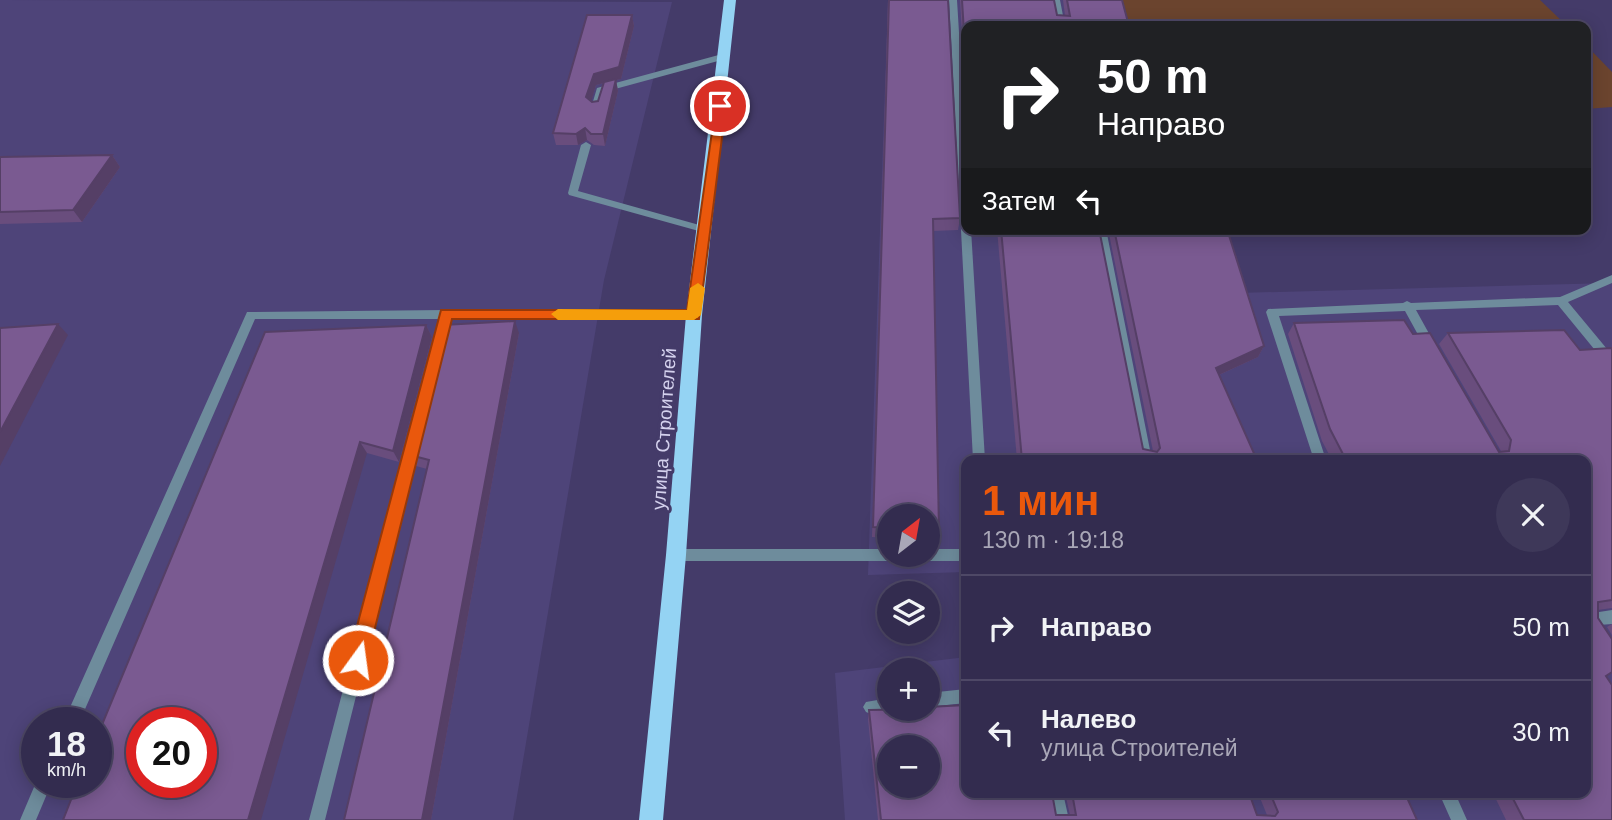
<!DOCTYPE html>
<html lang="ru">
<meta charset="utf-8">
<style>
:root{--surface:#332c4f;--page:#3e3859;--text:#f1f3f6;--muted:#a9a7b7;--line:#4e4866;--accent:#ea580c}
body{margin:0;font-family:Helvetica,sans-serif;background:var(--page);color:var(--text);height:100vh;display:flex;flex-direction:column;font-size:26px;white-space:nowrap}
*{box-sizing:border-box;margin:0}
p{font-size:23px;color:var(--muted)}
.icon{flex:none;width:38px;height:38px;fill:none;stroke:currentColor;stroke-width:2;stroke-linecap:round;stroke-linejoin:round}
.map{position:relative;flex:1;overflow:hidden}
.side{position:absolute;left:961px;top:455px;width:630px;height:343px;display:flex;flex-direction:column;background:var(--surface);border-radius:14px;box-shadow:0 4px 18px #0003,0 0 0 2px var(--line)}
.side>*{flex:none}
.hud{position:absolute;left:961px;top:21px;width:630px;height:214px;border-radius:14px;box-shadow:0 4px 18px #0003,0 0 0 2px var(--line);background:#202124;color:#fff;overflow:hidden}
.needle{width:46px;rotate:31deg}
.controls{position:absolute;left:877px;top:504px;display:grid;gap:14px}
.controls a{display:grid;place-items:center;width:63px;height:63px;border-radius:50%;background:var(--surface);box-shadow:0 4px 18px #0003,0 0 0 2px var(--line);font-size:35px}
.speed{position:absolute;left:21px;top:707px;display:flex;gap:14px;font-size:35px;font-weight:700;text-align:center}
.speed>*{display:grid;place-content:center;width:91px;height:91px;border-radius:50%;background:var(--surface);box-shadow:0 4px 18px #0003,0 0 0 2px var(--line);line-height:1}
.speed small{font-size:18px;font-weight:400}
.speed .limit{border:10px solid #d22;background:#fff;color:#111}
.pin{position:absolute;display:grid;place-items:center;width:60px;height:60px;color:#fff;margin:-30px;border:4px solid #fff;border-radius:50%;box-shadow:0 2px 7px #0007}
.me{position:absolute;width:77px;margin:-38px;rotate:14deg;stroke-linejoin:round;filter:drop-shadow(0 0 5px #0008)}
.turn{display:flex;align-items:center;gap:24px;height:147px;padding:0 21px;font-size:32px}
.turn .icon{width:91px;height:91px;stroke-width:2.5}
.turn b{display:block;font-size:49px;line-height:60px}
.then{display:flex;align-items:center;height:66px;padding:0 21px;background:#0003;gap:14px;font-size:26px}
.round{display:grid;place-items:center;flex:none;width:74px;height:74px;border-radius:37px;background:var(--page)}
.headline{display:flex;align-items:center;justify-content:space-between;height:119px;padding:0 21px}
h1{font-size:42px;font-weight:800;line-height:52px;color:var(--accent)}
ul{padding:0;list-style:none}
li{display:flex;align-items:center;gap:21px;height:105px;padding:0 21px;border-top:2px solid var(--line)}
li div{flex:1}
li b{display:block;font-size:26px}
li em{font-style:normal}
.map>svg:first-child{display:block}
.built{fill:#4e4479;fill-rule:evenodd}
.green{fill:#6b442e}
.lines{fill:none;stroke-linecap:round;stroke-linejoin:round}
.minor{fill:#6e8c9c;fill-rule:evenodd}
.major{fill:#94d3f3;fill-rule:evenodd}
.wall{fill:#694d7d;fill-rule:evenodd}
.shaded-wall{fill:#553f66}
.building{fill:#7a5a91;stroke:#553f66;stroke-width:2;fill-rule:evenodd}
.route{fill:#ea580c;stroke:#983908;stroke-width:2}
.slow{fill:#f59e0b}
.labels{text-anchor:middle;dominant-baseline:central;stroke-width:6;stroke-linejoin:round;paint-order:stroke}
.street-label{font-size:19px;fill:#d4d1ed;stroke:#443b69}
</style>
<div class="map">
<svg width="1612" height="820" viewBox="0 0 1612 820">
<rect width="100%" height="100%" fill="#443b69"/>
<path class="built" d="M 0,0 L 672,2 L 604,280 L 513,820 L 0,820 ZM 37,723 L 96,723 L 96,782 L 37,782 ZM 142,723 L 201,723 L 201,782 L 142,782 Z
M 888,0 L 1116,0 L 1123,26 L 966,26 L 966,229 L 1218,229 L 1238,293 L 1612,283 L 1612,820 L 845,820 L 835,673 L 966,657 L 966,793 L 1586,793 L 1586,460 L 966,460 L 966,572 L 868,575 ZM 889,516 L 928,516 L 928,555 L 889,555 ZM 889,670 L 928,670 L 928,709 L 889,709 ZM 889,747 L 928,747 L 928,786 L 889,786 Z"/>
<path class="green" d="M 1122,0 L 1540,0 L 1567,26 L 1130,26 Z
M 1586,45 L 1612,72 L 1612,107 L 1586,109 Z"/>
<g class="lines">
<path class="minor" d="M 949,0 L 957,0 L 966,146 L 966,229 L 971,229 L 985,460 L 973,460 Z
M 1052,0 L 1060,0 L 1065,26 L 1057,26 Z
M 726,53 L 729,54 L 729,58 L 604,92 L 599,110 L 596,111 L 591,108 L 597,88 Z
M 586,142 L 591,145 L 578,191 L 710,228 L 710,232 L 706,233 L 569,195 L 568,193 L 581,145 Z
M 1096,229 L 1106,229 L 1152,460 L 1140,460 Z
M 1612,275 L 1612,283 L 1568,302 L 1612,355 L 1612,367 L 1608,366 L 1558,305 L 1416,310 L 1437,348 L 1431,352 L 1427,351 L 1405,311 L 1279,316 L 1326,460 L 1314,460 L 1266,312 L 1268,309 L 1403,303 L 1407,301 L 1411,303 L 1560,297 Z
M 446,310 L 694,311 L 700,315 L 694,319 L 450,319 L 440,362 L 434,366 L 428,362 L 439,319 L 255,319 L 79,723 L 63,723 L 247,312 Z
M 414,436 L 418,437 L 420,441 L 325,820 L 309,820 L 408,441 L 410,437 Z
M 676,549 L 889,549 L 889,555 L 928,555 L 928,549 L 966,549 L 966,561 L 676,561 L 671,559 L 669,555 L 671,551 Z
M 1612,610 L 1612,624 L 1586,626 L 1586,614 Z
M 966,689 L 966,703 L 928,707 L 928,693 Z
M 889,698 L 889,709 L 895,709 L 894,710 L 871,714 L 866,712 L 863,707 L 866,702 Z
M 37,780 L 37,782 L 52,782 L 36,820 L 20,820 Z
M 1047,793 L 1063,793 L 1069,820 L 1053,820 Z
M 1439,793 L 1455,793 L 1467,820 L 1451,820 Z"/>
<path class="major" d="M 724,0 L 736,0 L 702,315 L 686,555 L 663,820 L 639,820 L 666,555 L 686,315 Z"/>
</g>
<path class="wall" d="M 888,0 L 960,218 L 958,230 L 933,231 L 939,531 L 937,541 L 928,540 L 928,516 L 889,516 L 889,538 L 872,537 Z
M 960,0 L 1054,0 L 1057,15 L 1065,16 L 1063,0 L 1122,0 L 1129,26 L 966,26 L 966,103 Z
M 632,15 L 634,26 L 621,79 L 616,80 L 618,91 L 605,146 L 594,145 L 587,140 L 578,145 L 556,145 L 553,133 ZM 604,83 L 598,101 L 592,102 L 591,101 L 596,85 Z
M 112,155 L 120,167 L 82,222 L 0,224 L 0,157 Z
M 997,229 L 1099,229 L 1143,449 L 1153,451 L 1108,229 L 1227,229 L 1264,346 L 1258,357 L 1219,375 L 1257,460 L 1017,460 Z
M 1294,323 L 1413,334 L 1499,452 L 1501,451 L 1439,344 L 1448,333 L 1580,350 L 1612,349 L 1612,608 L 1598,610 L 1606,676 L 1612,820 L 1506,820 L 1493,793 L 1586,793 L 1586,460 L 1332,460 L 1322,441 L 1288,334 Z
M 426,325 L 432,337 L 399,462 L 367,453 L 63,820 Z
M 519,333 L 431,820 L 344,820 L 427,469 L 416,466 L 410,455 Z
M 1612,624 L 1612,635 L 1607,627 Z
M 869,710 L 1056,815 L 1070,815 L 1065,793 L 1249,793 L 1257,815 L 1267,815 L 1258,793 L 1405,793 L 1417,820 L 878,820 L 868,719 Z"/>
<path class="shaded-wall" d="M 632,15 L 634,26 L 621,79 L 616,80 L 618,91 L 605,146 L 603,134 L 616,80 L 596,85 L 589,109 L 586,97 L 594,74 Z
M 585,128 L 587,140 L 578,145 L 576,134 Z
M 112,155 L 120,167 L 82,222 L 73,210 Z
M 515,321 L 519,333 L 431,820 L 422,820 Z
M 58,324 L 68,335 L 0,466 L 0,432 Z
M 426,325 L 432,337 L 399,462 L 393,451 Z
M 1264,346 L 1258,357 L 1210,379 L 1216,368 Z
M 360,442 L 367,453 L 261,820 L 248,820 Z"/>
<path class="building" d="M 889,0 L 948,0 L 960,218 L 933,219 L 939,531 L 928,530 L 928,516 L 889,516 L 889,528 L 873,527 Z
M 962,0 L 1054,0 L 1057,15 L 1070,16 L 1067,0 L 1122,0 L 1129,26 L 966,26 L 966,65 Z
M 587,15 L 632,15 L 619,67 L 594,74 L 586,97 L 592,102 L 598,101 L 604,82 L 616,79 L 603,134 L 591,134 L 585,128 L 576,134 L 553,133 Z
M 112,155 L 73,210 L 0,212 L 0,157 Z
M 1001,229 L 1099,229 L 1143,449 L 1157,452 L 1160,448 L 1114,229 L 1227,229 L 1264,346 L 1216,368 L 1257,460 L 1022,460 Z
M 1404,320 L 1413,334 L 1430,333 L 1499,452 L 1509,451 L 1511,440 L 1448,333 L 1564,330 L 1580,350 L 1611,348 L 1612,349 L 1612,600 L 1598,602 L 1598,618 L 1612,639 L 1612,672 L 1606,676 L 1612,685 L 1612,820 L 1524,820 L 1510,793 L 1586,793 L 1586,460 L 1346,460 L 1330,429 L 1294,323 Z
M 515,321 L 422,820 L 344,820 L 429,460 L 410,455 L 443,325 Z
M 58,324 L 0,432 L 0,328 Z
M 426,325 L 393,451 L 360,442 L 248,820 L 63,820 L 78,782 L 96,782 L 96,739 L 265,332 ZM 142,723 L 201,723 L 201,782 L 142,782 Z
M 966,705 L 966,793 L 1052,793 L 1056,815 L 1076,815 L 1072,793 L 1249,793 L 1257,815 L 1275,816 L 1278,812 L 1270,793 L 1405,793 L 1417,820 L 881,820 L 869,710 L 928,709 L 928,707 ZM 889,747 L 928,747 L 928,786 L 889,786 Z"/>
<path class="route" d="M 716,103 L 726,106 L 699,319 L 452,319 L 367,660 L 365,667 L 358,669 L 351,667 L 348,660 L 441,310 L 687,310 Z"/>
<path class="slow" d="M 698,283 L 705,288 L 701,315 L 694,320 L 558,320 L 551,314 L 558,309 L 687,310 L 690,288 Z"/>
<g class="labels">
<g class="street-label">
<text transform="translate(664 429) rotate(-86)">улица Строителей</text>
</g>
</g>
</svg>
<div class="controls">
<a><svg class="needle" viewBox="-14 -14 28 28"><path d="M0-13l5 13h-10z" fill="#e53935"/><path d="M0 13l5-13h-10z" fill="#a9a7b7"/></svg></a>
<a><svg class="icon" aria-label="layers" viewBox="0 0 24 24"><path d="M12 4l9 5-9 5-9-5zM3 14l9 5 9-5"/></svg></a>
<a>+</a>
<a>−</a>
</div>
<div class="speed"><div>18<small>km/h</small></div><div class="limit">20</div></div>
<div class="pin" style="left:720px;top:106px;background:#d93025"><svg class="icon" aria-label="arrive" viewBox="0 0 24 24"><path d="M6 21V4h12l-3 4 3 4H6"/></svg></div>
<svg class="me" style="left:358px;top:660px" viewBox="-20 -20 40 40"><circle r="17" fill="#ea580c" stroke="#fff" stroke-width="3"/><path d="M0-11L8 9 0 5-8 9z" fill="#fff"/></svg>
<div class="hud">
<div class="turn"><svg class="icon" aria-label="right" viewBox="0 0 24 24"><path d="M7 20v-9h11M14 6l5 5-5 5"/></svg><div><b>50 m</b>Направо</div></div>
<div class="then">Затем<svg class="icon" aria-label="left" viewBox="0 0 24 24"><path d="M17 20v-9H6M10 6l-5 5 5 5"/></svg></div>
</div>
<section class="side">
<div class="headline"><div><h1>1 мин</h1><p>130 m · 19:18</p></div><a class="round"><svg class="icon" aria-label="close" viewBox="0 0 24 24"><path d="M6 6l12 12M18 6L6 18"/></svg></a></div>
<ul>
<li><svg class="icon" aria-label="right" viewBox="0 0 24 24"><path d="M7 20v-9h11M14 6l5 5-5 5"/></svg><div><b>Направо</b></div><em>50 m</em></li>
<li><svg class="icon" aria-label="left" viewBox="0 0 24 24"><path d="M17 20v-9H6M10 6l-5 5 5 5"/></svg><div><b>Налево</b><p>улица Строителей</p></div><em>30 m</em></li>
</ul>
</section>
</div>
